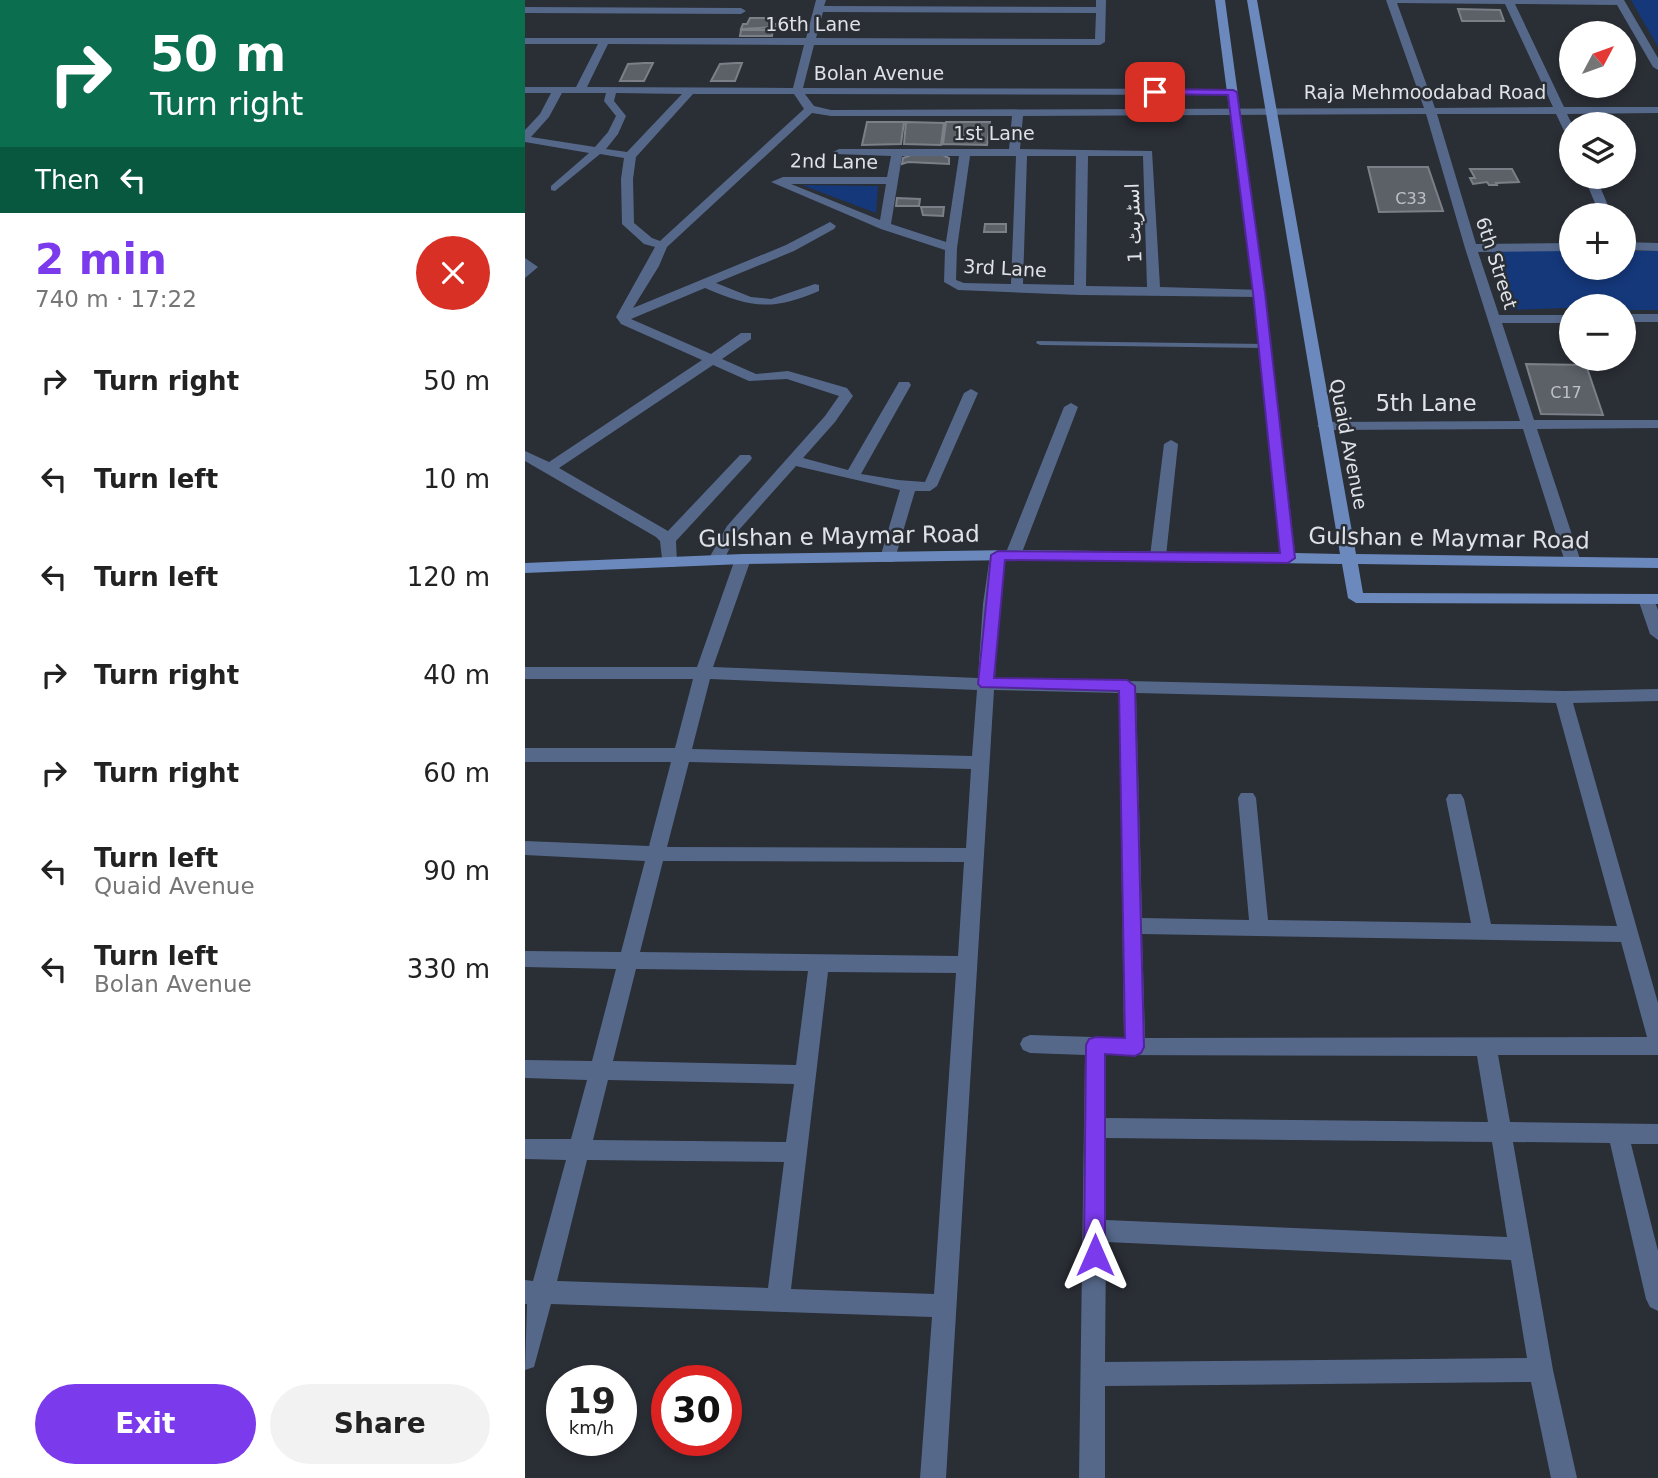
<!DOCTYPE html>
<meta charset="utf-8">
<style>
:root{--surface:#fff;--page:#f2f2f2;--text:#222;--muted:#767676;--accent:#7c3aed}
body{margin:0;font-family:"DejaVu Sans","Noto Sans Arabic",sans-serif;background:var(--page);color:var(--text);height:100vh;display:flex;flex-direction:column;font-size:26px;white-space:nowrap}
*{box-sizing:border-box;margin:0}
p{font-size:23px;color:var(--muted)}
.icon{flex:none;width:38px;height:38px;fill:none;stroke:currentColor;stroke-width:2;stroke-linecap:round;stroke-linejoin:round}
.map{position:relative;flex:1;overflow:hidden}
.sheet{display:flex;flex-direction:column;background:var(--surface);width:525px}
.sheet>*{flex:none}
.banner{background:#0b6e4f;color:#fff;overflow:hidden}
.needle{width:46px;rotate:49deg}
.controls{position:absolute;left:1034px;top:21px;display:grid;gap:14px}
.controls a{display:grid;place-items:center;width:77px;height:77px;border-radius:50%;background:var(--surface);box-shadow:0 4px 10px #0003;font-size:35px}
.speed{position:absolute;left:21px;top:1365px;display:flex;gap:14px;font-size:35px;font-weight:700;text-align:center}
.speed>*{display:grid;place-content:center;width:91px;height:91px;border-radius:50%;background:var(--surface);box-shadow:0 4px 10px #0003;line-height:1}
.speed small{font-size:18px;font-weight:400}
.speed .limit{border:10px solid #d22;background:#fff;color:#111}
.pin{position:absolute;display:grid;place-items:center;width:60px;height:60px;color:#fff;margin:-30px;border-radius:14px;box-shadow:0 4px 10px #0006}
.me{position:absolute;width:77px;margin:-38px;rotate:0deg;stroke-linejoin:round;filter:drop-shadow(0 0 5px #0008)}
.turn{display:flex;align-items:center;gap:24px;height:147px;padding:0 35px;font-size:32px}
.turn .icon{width:91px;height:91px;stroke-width:2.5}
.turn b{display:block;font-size:49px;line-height:60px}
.then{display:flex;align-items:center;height:66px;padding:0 35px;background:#0003;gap:14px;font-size:26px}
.round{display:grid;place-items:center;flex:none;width:74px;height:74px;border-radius:37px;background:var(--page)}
.headline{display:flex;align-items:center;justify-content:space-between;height:119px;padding:0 35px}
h1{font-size:42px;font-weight:700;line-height:52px;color:var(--accent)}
.primary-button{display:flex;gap:14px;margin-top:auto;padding:14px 35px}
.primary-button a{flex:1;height:80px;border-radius:42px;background:var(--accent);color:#fff;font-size:28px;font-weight:700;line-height:80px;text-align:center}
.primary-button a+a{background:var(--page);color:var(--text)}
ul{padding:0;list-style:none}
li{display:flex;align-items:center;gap:21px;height:98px;padding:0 35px}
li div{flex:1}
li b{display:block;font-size:26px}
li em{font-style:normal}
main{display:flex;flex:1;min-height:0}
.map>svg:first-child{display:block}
.green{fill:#15387b}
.building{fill:#5c6168;stroke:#7b7f88;stroke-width:2}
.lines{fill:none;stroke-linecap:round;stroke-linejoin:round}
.service{fill:#55688a;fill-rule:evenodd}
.minor{fill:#55688a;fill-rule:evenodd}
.secondary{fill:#6b89bd;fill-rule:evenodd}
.route{fill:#7c3aed;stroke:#51269a;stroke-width:2}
.labels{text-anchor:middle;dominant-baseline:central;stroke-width:5;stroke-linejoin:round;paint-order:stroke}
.far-number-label{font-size:16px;fill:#bec2c6}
.far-street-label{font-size:19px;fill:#dfe2e6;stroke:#2a2e35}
.street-label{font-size:23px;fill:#dfe2e6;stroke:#2a2e35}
</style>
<main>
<section class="sheet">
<div class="banner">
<div class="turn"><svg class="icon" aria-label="right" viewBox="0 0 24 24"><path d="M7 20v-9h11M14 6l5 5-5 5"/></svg><div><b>50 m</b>Turn right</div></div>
<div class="then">Then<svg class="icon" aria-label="left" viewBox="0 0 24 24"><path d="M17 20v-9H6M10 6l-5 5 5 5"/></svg></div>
</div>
<div class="headline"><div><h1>2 min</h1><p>740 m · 17:22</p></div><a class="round" style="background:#d93025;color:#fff"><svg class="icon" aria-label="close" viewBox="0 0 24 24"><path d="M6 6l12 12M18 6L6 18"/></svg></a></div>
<ul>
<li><svg class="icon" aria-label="right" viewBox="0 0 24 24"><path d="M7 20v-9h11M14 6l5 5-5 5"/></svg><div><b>Turn right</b></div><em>50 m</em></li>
<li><svg class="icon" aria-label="left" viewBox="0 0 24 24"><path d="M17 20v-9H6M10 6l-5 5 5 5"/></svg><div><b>Turn left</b></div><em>10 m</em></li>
<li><svg class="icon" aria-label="left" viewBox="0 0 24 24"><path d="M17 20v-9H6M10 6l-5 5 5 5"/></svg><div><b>Turn left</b></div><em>120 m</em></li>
<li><svg class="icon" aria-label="right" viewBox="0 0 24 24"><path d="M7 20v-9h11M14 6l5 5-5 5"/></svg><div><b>Turn right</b></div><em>40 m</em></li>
<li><svg class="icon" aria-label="right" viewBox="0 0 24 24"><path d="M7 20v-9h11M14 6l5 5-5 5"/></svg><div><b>Turn right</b></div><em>60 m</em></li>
<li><svg class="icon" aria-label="left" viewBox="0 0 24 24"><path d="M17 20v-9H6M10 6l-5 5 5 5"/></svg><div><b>Turn left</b><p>Quaid Avenue</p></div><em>90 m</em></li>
<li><svg class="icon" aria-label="left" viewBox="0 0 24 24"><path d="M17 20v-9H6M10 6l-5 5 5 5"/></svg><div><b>Turn left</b><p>Bolan Avenue</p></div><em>330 m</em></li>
</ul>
<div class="primary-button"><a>Exit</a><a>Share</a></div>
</section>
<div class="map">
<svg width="1133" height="1478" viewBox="0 0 1133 1478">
<rect width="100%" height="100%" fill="#2a2e35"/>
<path class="green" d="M 1106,0 L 1133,0 L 1133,47 Z
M 277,185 L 353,186 L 351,213 Z
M 966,248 L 1046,250 L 1046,268 L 1099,268 L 1099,251 L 1133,251 L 1133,310 L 1099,310 L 1099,306 L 986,310 Z"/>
<path class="building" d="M 933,9 L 975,10 L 979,21 L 937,21 Z
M 225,18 L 249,18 L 247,24 L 266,24 L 265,30 L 249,30 L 250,27 L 216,29 L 218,24 L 222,24 Z
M 242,28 L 248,29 L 247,36 L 215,36 L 216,30 L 241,30 Z
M 120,63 L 128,63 L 119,81 L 95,81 L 103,64 Z
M 211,63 L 217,63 L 210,81 L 186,81 L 195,64 Z
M 342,122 L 379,122 L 376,144 L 337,145 Z
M 381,122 L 419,123 L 416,145 L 379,144 Z
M 421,122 L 465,122 L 462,145 L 418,144 Z
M 386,155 L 418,155 L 424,158 L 424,164 L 383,162 L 377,164 L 378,158 Z
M 843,167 L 903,167 L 918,211 L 854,212 Z
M 945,169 L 987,169 L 994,182 L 971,183 L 972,185 L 964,185 L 962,182 L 948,184 L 945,178 L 950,178 Z
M 372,198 L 395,199 L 394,206 L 371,206 Z
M 396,207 L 419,207 L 418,216 L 398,215 Z
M 460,224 L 481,224 L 481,232 L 459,232 Z
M 1001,364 L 1061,365 L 1078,415 L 1016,414 Z"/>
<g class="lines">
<path class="service" d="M 512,341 L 740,344 L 744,346 L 740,348 L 515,345 L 511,343 Z"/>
<path class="minor" d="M 291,0 L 301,0 L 299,6 L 571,7 L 571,0 L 581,0 L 580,42 L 575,45 L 289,45 L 278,88 L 707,89 L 712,92 L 707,95 L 280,94 L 289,106 L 306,110 L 899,108 L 861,0 L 1099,0 L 1133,58 L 1133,70 L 1128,67 L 1092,5 L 990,4 L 1039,107 L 1133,107 L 1133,113 L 1042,114 L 1047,124 L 1046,136 L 1040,133 L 1031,114 L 912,114 L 951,244 L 1046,243 L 1046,251 L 953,252 L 974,315 L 1046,315 L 1046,323 L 977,323 L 1009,420 L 1133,420 L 1133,428 L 1012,429 L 1056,562 L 1054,566 L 1042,566 L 1040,562 L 998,429 L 799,430 L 792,426 L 799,422 L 995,421 L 940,248 L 901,114 L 498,116 L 495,149 L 627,151 L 635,287 L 739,290 L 739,296 L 734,297 L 555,295 L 433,290 L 419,282 L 420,250 L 356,229 L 246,182 L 258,177 L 362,177 L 366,156 L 310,154 L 308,152 L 314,149 L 484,149 L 487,116 L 306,116 L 287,113 L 142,247 L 134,266 L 108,308 L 261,245 L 305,222 L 311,226 L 309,229 L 269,251 L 191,283 L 226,297 L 246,299 L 290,284 L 294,285 L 294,291 C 247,311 227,308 180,288 L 106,319 L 186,354 L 216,333 L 226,333 L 226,339 L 197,359 L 231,374 L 263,371 L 322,388 L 328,396 L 310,422 L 278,458 L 323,470 L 374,382 L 384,382 L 386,385 L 336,474 L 373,480 L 400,482 L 439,393 L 446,389 L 453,393 L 412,486 L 405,491 L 390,491 L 369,562 L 357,562 L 355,558 L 375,490 L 271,466 L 213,531 L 197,564 L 191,565 L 183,560 L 202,526 L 300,416 L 314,396 L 262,379 L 224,381 L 188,365 L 34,468 L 143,531 L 215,455 L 225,455 L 227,458 L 225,461 L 151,541 L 152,563 L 150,567 L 138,567 L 135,541 L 131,537 L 0,461 L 0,451 L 24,462 L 177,360 L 96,324 L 91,317 L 130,247 L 119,244 L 97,224 L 96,179 L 99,158 L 75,154 L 30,191 L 26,190 L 26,186 L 64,153 L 0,142 L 0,130 L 15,114 L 26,93 L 0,93 L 0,87 L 51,87 L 73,44 L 0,44 L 0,38 L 281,38 ZM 872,3 L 980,4 L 1028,107 L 910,108 ZM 298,12 L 571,13 L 570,39 L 291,38 ZM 83,44 L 279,45 L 268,88 L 62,87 ZM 37,93 L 81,93 L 79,101 L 91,116 L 83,132 L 70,147 L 6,137 L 24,117 ZM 91,93 L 157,94 L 102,152 L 81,149 L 93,134 L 101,116 L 89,101 ZM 168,94 L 269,94 L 279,109 L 135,241 L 127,238 L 109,223 L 108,179 L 111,157 ZM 377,156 L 434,156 L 421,242 L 366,224 ZM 445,156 L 491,156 L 486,284 L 439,283 L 431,280 L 432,248 ZM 502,156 L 551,156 L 549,285 L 498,284 ZM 563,156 L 618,156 L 622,287 L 561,286 ZM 266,184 L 361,184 L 355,220 Z
M 0,7 L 216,8 L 221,11 L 216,14 L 0,13 Z
M 1059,177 L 1071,177 L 1087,215 L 1075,215 Z
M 1099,242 L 1133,243 L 1133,251 L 1099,250 Z
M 0,258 L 13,267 L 0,278 Z
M 1099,314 L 1133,314 L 1133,322 L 1099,322 Z
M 546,403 L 553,407 L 496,555 L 493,559 L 483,559 L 480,555 L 539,407 Z
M 646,440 L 653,444 L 641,556 L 633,561 L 625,556 L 639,444 Z
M 473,551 L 481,556 L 474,604 L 470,678 L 1038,691 L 1133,689 L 1133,701 L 1048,703 L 1133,1003 L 1133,1055 L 973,1055 L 985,1122 L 1133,1124 L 1133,1144 L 1106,1144 L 1133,1251 L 1133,1311 L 1125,1307 L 1121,1299 L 1085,1143 L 988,1142 L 1028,1370 L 1052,1478 L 1026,1478 L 1006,1382 L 580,1386 L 580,1478 L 554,1478 L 560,1055 L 505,1053 L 498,1050 L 495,1044 L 498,1038 L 505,1035 L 599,1038 L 594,693 L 469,690 L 421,1478 L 395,1478 L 407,1317 L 26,1304 L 9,1367 L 0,1370 L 2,1304 L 0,1304 L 0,1280 L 8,1281 L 41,1160 L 0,1159 L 0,1139 L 46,1139 L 62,1080 L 0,1078 L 0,1060 L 67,1061 L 91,969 L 0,967 L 0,951 L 96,952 L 120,861 L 0,855 L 0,841 L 124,846 L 146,762 L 0,762 L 0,748 L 150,748 L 168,679 L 0,679 L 0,667 L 172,667 L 210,559 L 218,554 L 226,559 L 188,667 L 453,678 L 458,604 L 465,556 ZM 185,679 L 452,690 L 447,756 L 167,749 ZM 611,693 L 1031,703 L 1092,926 L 966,924 L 939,799 L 936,794 L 924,794 L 921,799 L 946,923 L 743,920 L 731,798 L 728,793 L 716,793 L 713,798 L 724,920 L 617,918 ZM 164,762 L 446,769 L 441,848 L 142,847 ZM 138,861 L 439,862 L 433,956 L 115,952 ZM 617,934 L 1096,942 L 1122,1037 L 620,1038 ZM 111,969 L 283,971 L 271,1065 L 88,1061 ZM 303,972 L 431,973 L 409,1294 L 266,1289 ZM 581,1055 L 952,1056 L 963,1122 L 581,1118 ZM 83,1080 L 269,1084 L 261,1142 L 68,1140 ZM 581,1138 L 967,1142 L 982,1237 L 581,1220 ZM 62,1160 L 259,1162 L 243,1288 L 32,1281 ZM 581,1242 L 986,1260 L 1002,1358 L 580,1362 Z
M 1121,594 L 1127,595 L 1133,610 L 1133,640 L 1125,634 L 1113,599 Z"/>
<path class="secondary" d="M 690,0 L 700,0 L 740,293 L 770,553 L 815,554 L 722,0 L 732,0 L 831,554 L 1133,558 L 1133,568 L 833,564 L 838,593 L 1133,594 L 1133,604 L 831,603 L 823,598 L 817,564 L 488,560 L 218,564 L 0,573 L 0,563 L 218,554 L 488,550 L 755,553 L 728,293 Z"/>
</g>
<path class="route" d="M 630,89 L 708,90 L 712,92 L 740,293 L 770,558 L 763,563 L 480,560 L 469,678 L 602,680 L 610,686 L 619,1047 L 616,1053 L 610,1056 L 580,1054 L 580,1255 L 577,1262 L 570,1265 L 562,1262 L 559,1255 L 561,1045 L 564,1039 L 571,1037 L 600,1038 L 594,691 L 456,687 L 453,684 L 466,555 L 473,551 L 755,553 L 728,293 L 703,95 L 627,94 L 627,90 Z"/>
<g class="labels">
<g class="far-number-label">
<text x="886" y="198">C33</text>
<text x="1041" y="392">C17</text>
</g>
<g class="far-street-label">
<text x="288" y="24">16th Lane</text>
<text x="354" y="73">Bolan Avenue</text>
<text x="900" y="92">Raja Mehmoodabad Road</text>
<text x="469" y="133">1st Lane</text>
<text transform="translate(309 161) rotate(1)">2nd Lane</text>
<text transform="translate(608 223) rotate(-92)">اسٹریٹ 1</text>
<text transform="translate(972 263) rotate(72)">6th Street</text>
<text transform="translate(480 268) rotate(3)">3rd Lane</text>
<text transform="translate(824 444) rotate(79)">Quaid Avenue</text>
</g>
<g class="street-label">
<text x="901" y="403">5th Lane</text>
<text transform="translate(314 536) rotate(-1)">Gulshan e Maymar Road</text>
<text transform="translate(924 538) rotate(1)">Gulshan e Maymar Road</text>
</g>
</g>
</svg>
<div class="controls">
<a><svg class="needle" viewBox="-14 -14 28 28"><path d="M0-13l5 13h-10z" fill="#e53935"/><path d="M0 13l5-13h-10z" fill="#767676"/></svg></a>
<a><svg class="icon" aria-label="layers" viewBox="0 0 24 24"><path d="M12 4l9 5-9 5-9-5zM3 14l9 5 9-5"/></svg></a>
<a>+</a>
<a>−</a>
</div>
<div class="speed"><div>19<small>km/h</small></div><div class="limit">30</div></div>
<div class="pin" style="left:630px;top:92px;background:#d93025"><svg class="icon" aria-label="arrive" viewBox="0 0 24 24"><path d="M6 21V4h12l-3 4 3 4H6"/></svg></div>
<svg class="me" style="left:570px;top:1255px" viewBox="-20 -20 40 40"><path d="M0-17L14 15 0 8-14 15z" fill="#7c3aed" stroke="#fff" stroke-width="4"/></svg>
</div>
</main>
